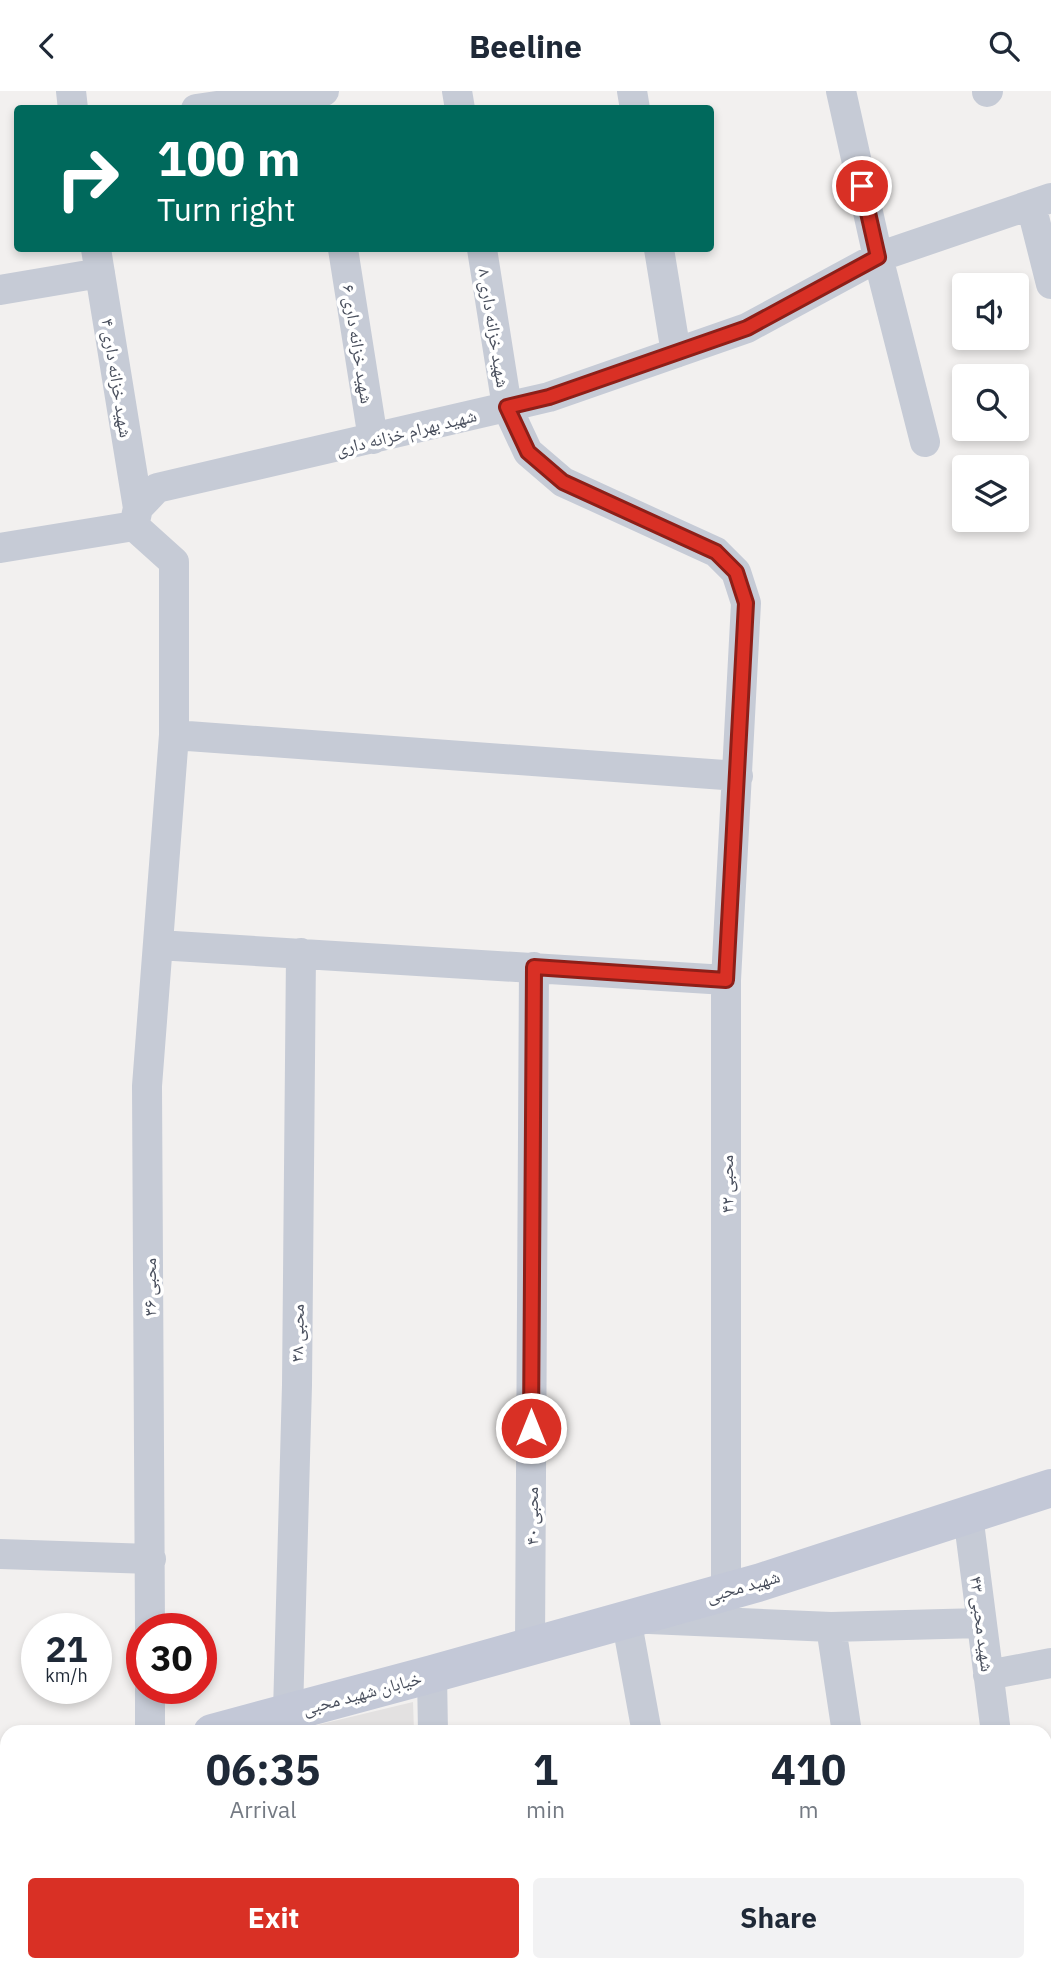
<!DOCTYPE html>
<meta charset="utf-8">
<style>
:root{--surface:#fff;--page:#f2f2f3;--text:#1f2937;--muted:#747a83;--accent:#d93025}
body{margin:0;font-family:"IBM Plex Sans","Noto Naskh Arabic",sans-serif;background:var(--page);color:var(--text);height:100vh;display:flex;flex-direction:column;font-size:26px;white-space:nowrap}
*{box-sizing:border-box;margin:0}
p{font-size:23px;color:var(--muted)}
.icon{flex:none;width:38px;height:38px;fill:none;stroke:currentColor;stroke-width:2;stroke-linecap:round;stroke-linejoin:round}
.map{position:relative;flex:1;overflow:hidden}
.panel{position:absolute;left:0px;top:1634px;width:1052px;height:247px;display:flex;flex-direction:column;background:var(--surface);border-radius:21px 21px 0 0;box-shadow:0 4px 10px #0003}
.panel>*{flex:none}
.hud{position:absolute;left:14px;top:14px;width:700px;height:147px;border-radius:7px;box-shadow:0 4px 10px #0003;background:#00695c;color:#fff;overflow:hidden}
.controls{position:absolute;left:952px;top:182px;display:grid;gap:14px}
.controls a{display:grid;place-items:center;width:77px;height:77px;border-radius:7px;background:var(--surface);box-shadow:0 4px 10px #0003;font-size:35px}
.speed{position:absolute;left:21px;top:1522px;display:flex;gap:14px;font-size:35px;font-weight:700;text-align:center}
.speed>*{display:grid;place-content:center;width:91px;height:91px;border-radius:50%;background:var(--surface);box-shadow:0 4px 10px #0003;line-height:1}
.speed small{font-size:18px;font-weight:400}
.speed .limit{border:10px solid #d22;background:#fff;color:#111}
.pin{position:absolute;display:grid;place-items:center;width:60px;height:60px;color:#fff;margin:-30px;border:4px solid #fff;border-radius:50%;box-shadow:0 2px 7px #0007}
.me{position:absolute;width:77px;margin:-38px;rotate:0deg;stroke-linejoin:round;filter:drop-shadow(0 0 5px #0008)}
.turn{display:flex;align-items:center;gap:24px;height:147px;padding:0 28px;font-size:32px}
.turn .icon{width:91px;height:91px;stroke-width:2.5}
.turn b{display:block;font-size:49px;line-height:60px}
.eta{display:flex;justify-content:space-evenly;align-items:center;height:119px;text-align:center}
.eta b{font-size:42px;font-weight:800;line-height:49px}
.action{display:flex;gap:14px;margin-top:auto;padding:14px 28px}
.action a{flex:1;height:80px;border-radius:7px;background:var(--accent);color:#fff;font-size:28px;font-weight:800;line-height:80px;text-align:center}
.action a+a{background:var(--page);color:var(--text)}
header{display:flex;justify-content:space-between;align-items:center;height:91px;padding:0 28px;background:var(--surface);font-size:32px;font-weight:800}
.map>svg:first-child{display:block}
.education{fill:#e3e1e1}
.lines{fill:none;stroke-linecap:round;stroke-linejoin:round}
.street{stroke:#c6cbd6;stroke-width:30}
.secondary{stroke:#c3c8d7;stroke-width:38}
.route-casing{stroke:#8d1f18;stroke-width:18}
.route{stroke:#d93025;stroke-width:12}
.labels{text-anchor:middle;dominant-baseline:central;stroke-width:7;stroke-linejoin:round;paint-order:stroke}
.street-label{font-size:18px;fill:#484e5c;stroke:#fff}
</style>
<header><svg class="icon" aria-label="back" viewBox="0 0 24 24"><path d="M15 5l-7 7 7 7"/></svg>Beeline<svg class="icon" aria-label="search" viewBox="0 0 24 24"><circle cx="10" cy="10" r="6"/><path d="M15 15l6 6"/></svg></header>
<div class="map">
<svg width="1051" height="1881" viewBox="0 0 1051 1881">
<rect width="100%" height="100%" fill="#f2f0ef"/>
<path class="education" d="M 413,1611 L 414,1641 L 288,1641 Z
M 261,1874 L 423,1874 L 423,1881 L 261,1881 Z"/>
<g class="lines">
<path class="street" d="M 71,0 L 73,18
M 457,0 L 460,18
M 632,0 L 635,18
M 841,0 L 878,166 L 925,351
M 987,1 L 988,0
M 196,18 L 324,0
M 1031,114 L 1051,193
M 96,158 L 138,417
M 343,158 L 373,348
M 482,158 L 507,316 L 528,361 L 563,391 L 716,461 L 736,481 L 746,512 L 726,889 L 726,1500
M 659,158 L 676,262
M 0,199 L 100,182
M 134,435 L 174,471 L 174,644 L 147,995 L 150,1538
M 0,457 L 134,435 L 138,417 L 157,397 L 549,306 L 747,237 L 878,166 L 1051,107
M 174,644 L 738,685
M 158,854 L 726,889
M 968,1424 L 996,1642
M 0,1463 L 151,1468
M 831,1536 L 847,1642
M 530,1554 L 534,876
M 432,1583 L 433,1642
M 988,1584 L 1051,1572
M 288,1621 L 297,1294 L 301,862
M 150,1642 L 150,1598
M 647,1642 L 626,1527 L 831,1536 L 981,1532
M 1045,1750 L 1051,1750
M 438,1874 L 438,1881
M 651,1874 L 651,1881
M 878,1874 L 879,1881
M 1026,1874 L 1027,1881"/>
<path class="secondary" d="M 212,1642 L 432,1583 L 761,1491 L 1051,1397
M 0,1693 L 7,1692"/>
</g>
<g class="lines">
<defs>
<path id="route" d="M 531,1337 L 534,876 L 726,889 L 746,512 L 736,481 L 716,461 L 563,391 L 528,361 L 507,316 L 549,306 L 747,237 L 878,166 L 862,95"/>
</defs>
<use href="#route" class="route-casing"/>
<use href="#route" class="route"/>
</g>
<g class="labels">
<g class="street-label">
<text transform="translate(494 237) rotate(81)">شهید خزانه داری ۸</text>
<text transform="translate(358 253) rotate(81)">شهید خزانه داری ۶</text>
<text transform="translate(117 287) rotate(81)">شهید خزانه داری ۴</text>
<text transform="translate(406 341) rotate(-14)">شهید بهرام خزانه داری</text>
<text transform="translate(726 1093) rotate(-90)">محبی ۴۲</text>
<text transform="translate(149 1196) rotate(-90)">محبی ۳۶</text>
<text transform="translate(297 1242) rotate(-89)">محبی ۳۸</text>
<text transform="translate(531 1425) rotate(-90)">محبی ۴۰</text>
<text transform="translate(743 1495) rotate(-16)">شهید محبی</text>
<text transform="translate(982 1533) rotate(83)">شهید محبی ۴۳</text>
<text transform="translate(362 1602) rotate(-15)">خیابان شهید محبی</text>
</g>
</g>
</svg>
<div class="controls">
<a><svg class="icon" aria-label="sound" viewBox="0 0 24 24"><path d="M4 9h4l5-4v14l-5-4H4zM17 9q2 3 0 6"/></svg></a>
<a><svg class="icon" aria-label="search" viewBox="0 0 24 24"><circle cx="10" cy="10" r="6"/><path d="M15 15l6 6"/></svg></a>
<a><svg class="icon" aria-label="layers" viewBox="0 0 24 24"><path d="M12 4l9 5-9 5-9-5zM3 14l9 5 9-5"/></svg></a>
</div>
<div class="speed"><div>21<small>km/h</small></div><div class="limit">30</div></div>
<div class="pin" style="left:862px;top:95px;background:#d93025"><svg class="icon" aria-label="arrive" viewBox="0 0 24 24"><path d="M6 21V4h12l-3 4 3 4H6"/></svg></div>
<svg class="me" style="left:531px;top:1337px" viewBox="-20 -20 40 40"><circle r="17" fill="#d93025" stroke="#fff" stroke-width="3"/><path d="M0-11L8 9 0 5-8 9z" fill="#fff"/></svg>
<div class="hud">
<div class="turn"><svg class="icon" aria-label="right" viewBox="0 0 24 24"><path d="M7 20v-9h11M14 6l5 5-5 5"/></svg><div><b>100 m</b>Turn right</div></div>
</div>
<section class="panel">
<div class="eta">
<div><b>06:35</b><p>Arrival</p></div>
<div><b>1</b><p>min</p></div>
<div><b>410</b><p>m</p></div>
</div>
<div class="action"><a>Exit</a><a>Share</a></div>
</section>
</div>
